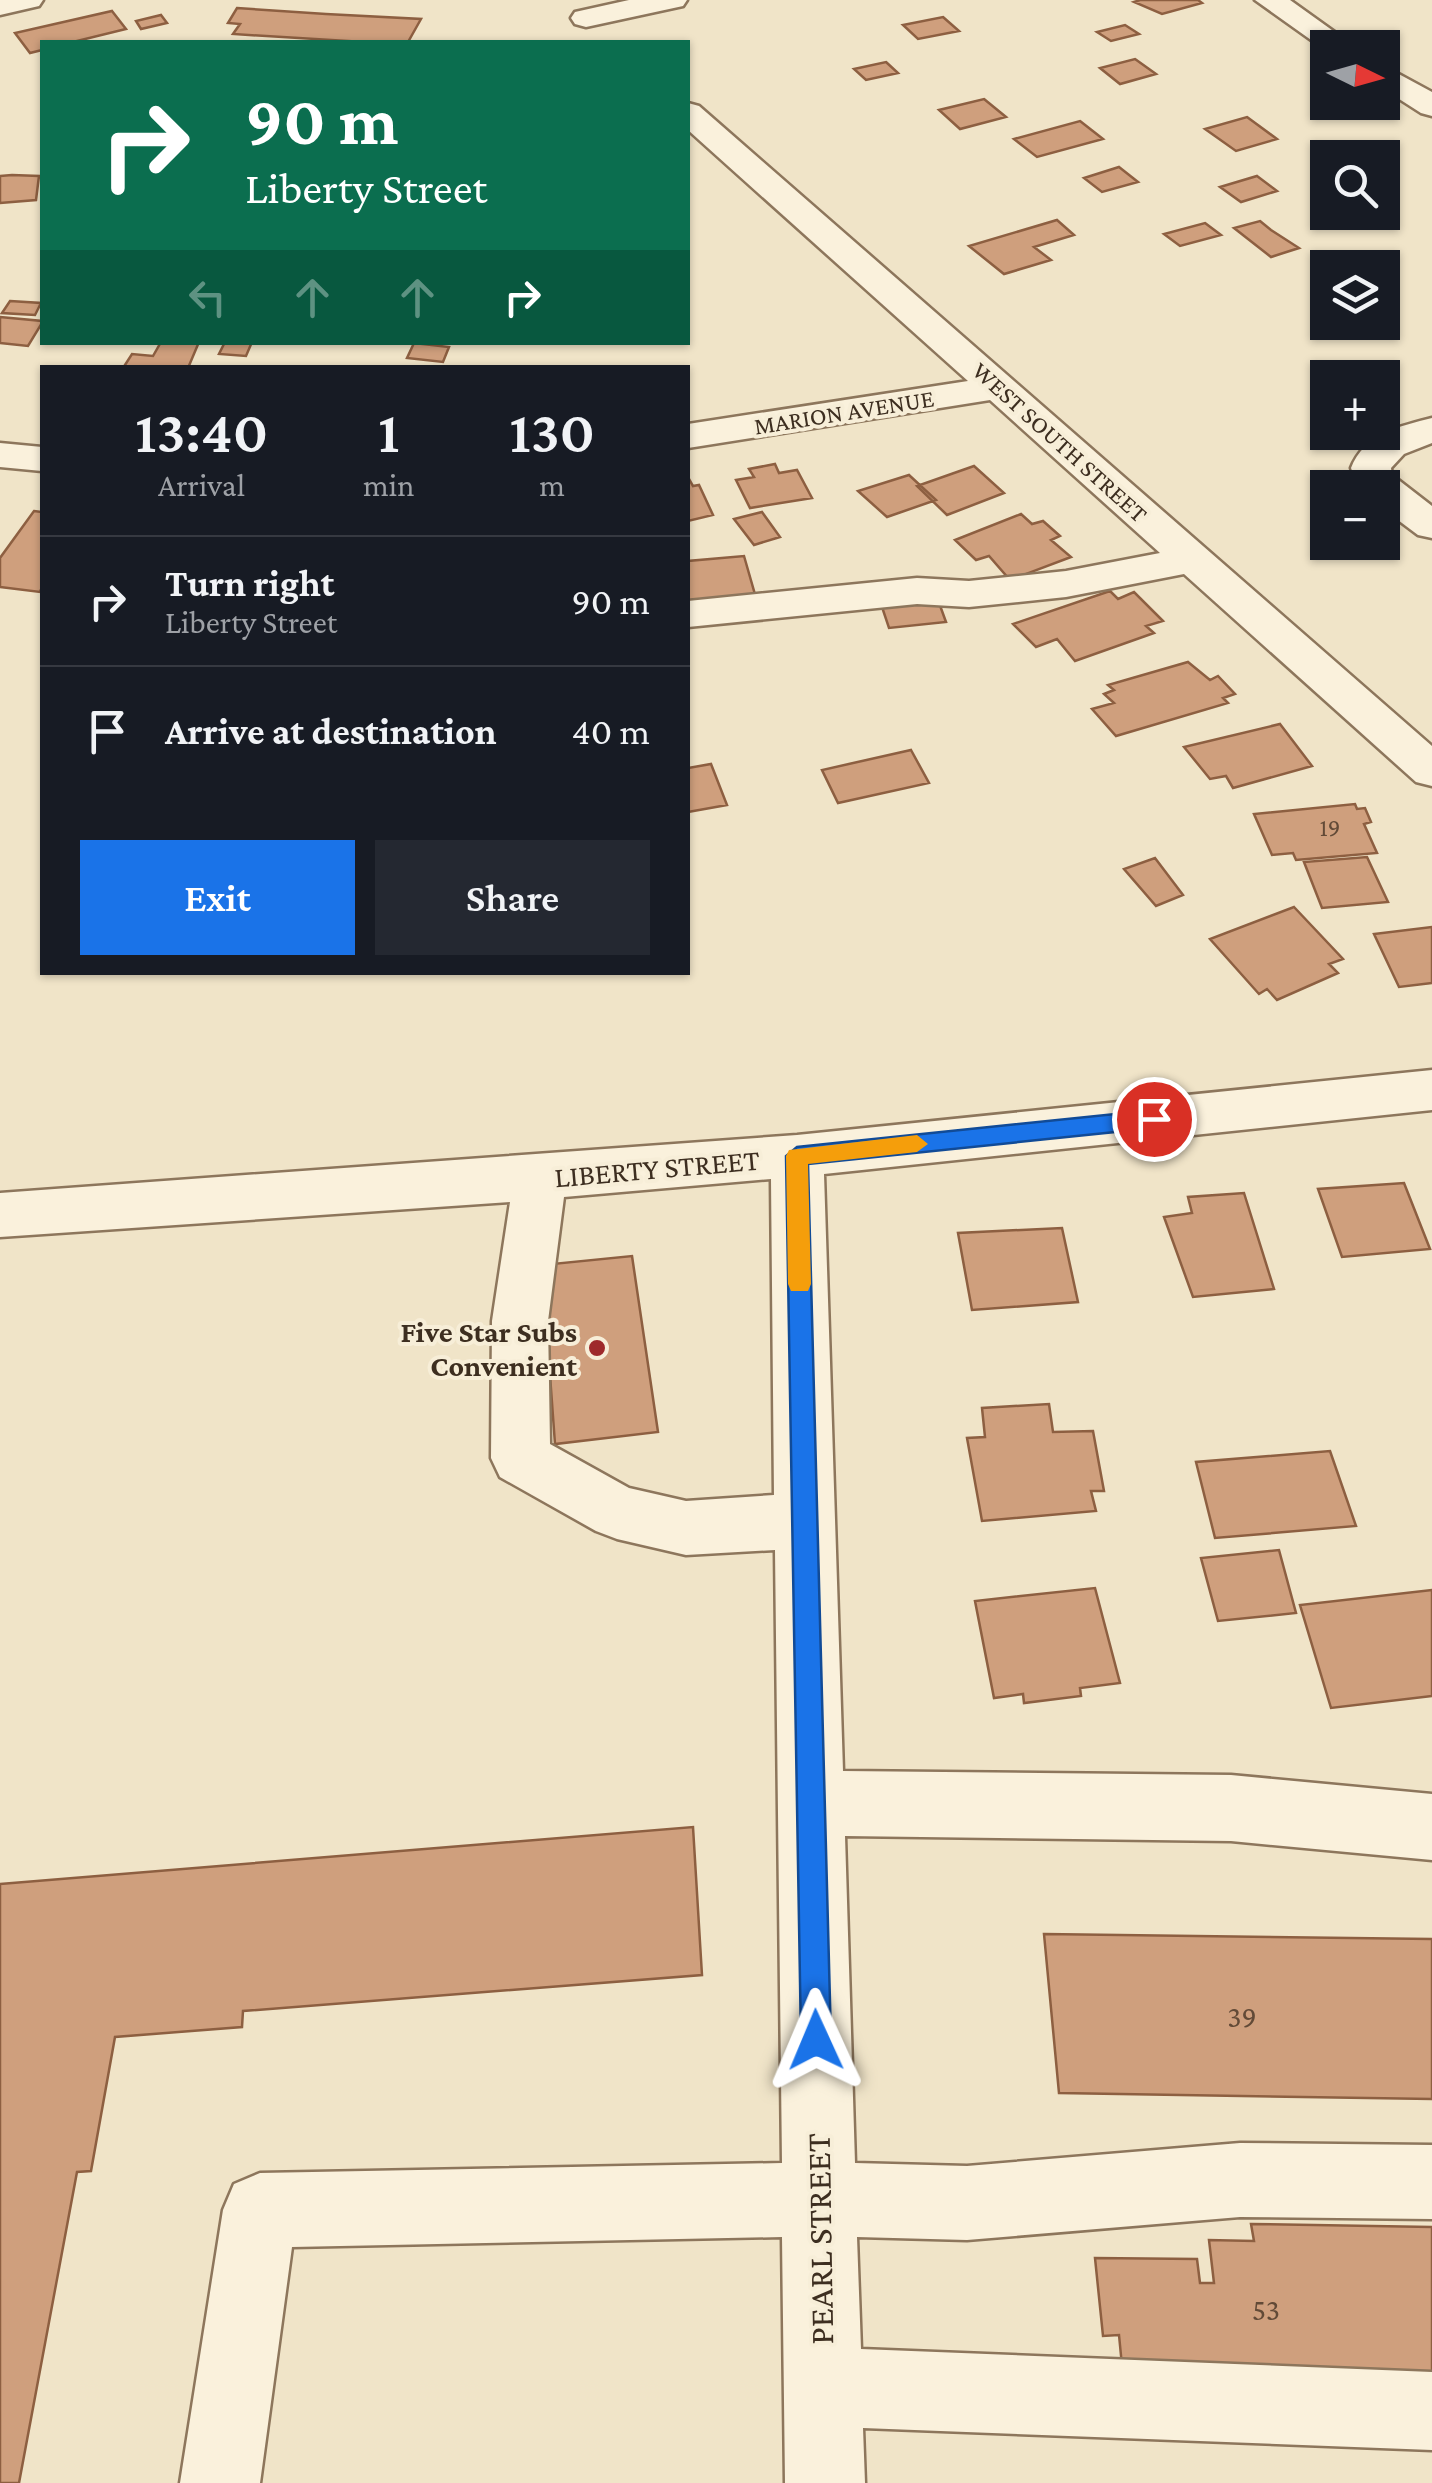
<!DOCTYPE html>
<meta charset="utf-8">
<style>
:root{--surface:#171b24;--page:#242831;--text:#f1f3f6;--muted:#9ea1a6;--line:#363941;--accent:#1a73e8}
body{margin:0;font-family:"Crimson Pro",serif;background:var(--page);color:var(--text);height:100vh;display:flex;flex-direction:column;font-size:38px;white-space:nowrap}
*{box-sizing:border-box;margin:0}
p{font-size:32px;color:var(--muted)}
.icon{flex:none;width:55px;height:55px;fill:none;stroke:currentColor;stroke-width:2;stroke-linecap:round;stroke-linejoin:round}
.map{position:relative;flex:1;overflow:hidden}
.details{position:absolute;left:40px;top:365px;width:650px;height:610px;display:flex;flex-direction:column;background:var(--surface);border-radius:0px;box-shadow:0 2px 8px #0004}
.details>*{flex:none}
.guide{position:absolute;left:40px;top:40px;width:650px;height:305px;border-radius:0px;box-shadow:0 2px 8px #0004;background:#0b6e4f;color:#fff;overflow:hidden}
.needle{width:65px;rotate:95deg}
.fabs{position:absolute;left:1310px;top:30px;display:grid;gap:20px}
.fabs a{display:grid;place-items:center;width:90px;height:90px;border-radius:0px;background:var(--surface);box-shadow:0 2px 8px #0004;font-size:50px}
.pin{position:absolute;display:grid;place-items:center;width:85px;height:85px;color:#fff;margin:-42px;border:5px solid #fff;border-radius:50%;box-shadow:0 2px 10px #0007}
.me{position:absolute;width:110px;margin:-55px;rotate:359deg;stroke-linejoin:round;filter:drop-shadow(0 0 8px #0008)}
.turn{display:flex;align-items:center;gap:35px;height:210px;padding:0 40px;font-size:45px}
.turn .icon{width:130px;height:130px;stroke-width:2.5}
.turn b{display:block;font-size:70px;line-height:85px}
.lanes{display:flex;align-items:center;height:95px;padding:0 40px;background:#0003;justify-content:center;gap:50px;direction:ltr}
.lanes .off{opacity:.35}
.eta{display:flex;justify-content:space-evenly;align-items:center;height:170px;text-align:center}
.eta b{font-size:60px;font-weight:600;line-height:70px}
.cta{display:flex;gap:20px;margin-top:auto;padding:20px 40px}
.cta a{flex:1;height:115px;border-radius:0px;background:var(--accent);color:#fff;font-size:40px;font-weight:600;line-height:115px;text-align:center}
.cta a+a{background:var(--page);color:var(--text)}
ul{padding:0;list-style:none}
li{display:flex;align-items:center;gap:30px;height:130px;padding:0 40px;border-top:2px solid var(--line)}
li div{flex:1}
li b{display:block;font-size:38px}
li em{font-style:normal}
.map>svg:first-child{display:block}
.building{fill:#cf9f7d;stroke:#8d5f41;stroke-width:2.5}
.lines{fill:none;stroke-linecap:round;stroke-linejoin:round}
.minor-casing{stroke:#8d765c;stroke-width:5}
.minor{fill:#faf1dc;fill-rule:evenodd}
.route{fill:#1a73e8;stroke:#114b97;stroke-width:2.5}
.slow{fill:#f59e0b}
.poi-dot{fill:#9e2a2b;stroke:#f7eed8;stroke-width:4}
.labels{text-anchor:middle;dominant-baseline:central;stroke-width:8;stroke-linejoin:round;paint-order:stroke}
.far-street-label{font-size:25px;fill:#3d2e20;stroke:#f7eed8}
.number-label{font-size:25px;fill:#624a37}
.street-label{font-size:30px;fill:#3d2e20;stroke:#f7eed8}
.poi-label{font-size:30px;font-weight:bold;fill:#3d2e20;stroke:#f7eed8;text-anchor:end}
.near-number-label{font-size:30px;fill:#624a37}
.near-street-label{font-size:35px;fill:#3d2e20;stroke:#f7eed8}
</style>
<div class="map">
<svg width="1432" height="2483" viewBox="0 0 1432 2483">
<rect width="100%" height="100%" fill="#f0e4c8"/>
<path class="building" d="M 1140,0 L 1198,0 L 1202,3 L 1162,14 L 1134,2 Z
M 237,8 L 326,14 L 421,19 L 408,42 L 364,42 L 233,34 L 240,24 L 228,23 Z
M 112,11 L 126,29 L 73,42 L 42,42 L 42,50 L 30,53 L 15,33 Z
M 161,15 L 167,23 L 141,29 L 136,21 Z
M 943,17 L 959,31 L 918,39 L 903,25 Z
M 1125,25 L 1139,34 L 1111,41 L 1097,32 Z
M 1135,59 L 1156,74 L 1120,84 L 1100,68 Z
M 886,62 L 898,73 L 866,80 L 854,69 Z
M 984,99 L 1006,117 L 960,129 L 939,110 Z
M 1247,117 L 1277,139 L 1236,151 L 1205,129 Z
M 1080,121 L 1103,139 L 1037,157 L 1014,139 Z
M 1119,167 L 1138,182 L 1102,192 L 1084,178 Z
M 12,175 L 39,176 L 36,200 L 0,203 L 0,176 Z
M 1257,176 L 1277,191 L 1241,202 L 1220,187 Z
M 1057,220 L 1074,235 L 1034,247 L 1051,260 L 1004,274 L 969,246 Z
M 1260,221 L 1271,230 L 1299,248 L 1271,257 L 1234,228 Z
M 1205,223 L 1221,235 L 1180,246 L 1164,234 Z
M 10,301 L 41,303 L 35,315 L 2,313 Z
M 0,317 L 42,321 L 42,323 L 28,346 L 0,343 Z
M 161,342 L 199,342 L 188,368 L 123,368 L 132,354 L 153,356 Z
M 225,342 L 252,342 L 246,356 L 219,354 Z
M 414,343 L 449,347 L 443,362 L 407,358 Z
M 775,464 L 779,473 L 797,470 L 812,498 L 750,508 L 736,480 L 754,477 L 749,469 Z
M 974,466 L 1004,493 L 947,515 L 917,486 Z
M 909,475 L 936,500 L 887,517 L 858,491 Z
M 688,477 L 693,486 L 699,485 L 713,515 L 688,521 Z
M 34,511 L 42,512 L 42,587 L 40,592 L 0,587 L 0,558 Z
M 762,512 L 780,537 L 754,545 L 734,519 Z
M 1021,514 L 1032,524 L 1043,521 L 1060,536 L 1051,540 L 1071,557 L 1010,580 L 989,556 L 976,560 L 955,540 Z
M 744,556 L 756,598 L 688,604 L 688,561 Z
M 1110,591 L 1118,599 L 1134,592 L 1163,621 L 1146,626 L 1154,633 L 1075,661 L 1057,639 L 1036,647 L 1013,624 Z
M 938,600 L 946,622 L 889,628 L 882,607 Z
M 1188,662 L 1210,680 L 1218,676 L 1235,694 L 1223,698 L 1228,703 L 1116,736 L 1092,709 L 1114,703 L 1104,694 L 1114,690 L 1108,685 Z
M 1280,724 L 1312,766 L 1233,788 L 1226,776 L 1210,779 L 1184,747 Z
M 911,750 L 929,783 L 838,803 L 822,770 Z
M 711,764 L 727,805 L 688,812 L 688,768 Z
M 1355,804 L 1357,809 L 1365,808 L 1371,822 L 1364,824 L 1377,853 L 1296,860 L 1293,853 L 1272,855 L 1254,814 Z
M 1367,857 L 1388,902 L 1322,908 L 1304,862 Z
M 1155,858 L 1183,895 L 1156,906 L 1124,869 Z
M 1294,907 L 1343,959 L 1329,964 L 1338,973 L 1277,1000 L 1267,989 L 1259,994 L 1210,939 Z
M 1432,927 L 1432,983 L 1399,987 L 1374,934 Z
M 1404,1183 L 1430,1249 L 1342,1257 L 1318,1189 Z
M 1244,1193 L 1274,1289 L 1193,1297 L 1164,1217 L 1192,1213 L 1188,1197 Z
M 1062,1228 L 1078,1302 L 972,1310 L 958,1233 Z
M 632,1256 L 658,1432 L 555,1444 L 542,1265 Z
M 1049,1404 L 1053,1432 L 1093,1431 L 1104,1491 L 1091,1491 L 1096,1511 L 982,1521 L 967,1438 L 985,1437 L 982,1408 Z
M 1330,1451 L 1356,1526 L 1215,1538 L 1196,1462 Z
M 1279,1550 L 1296,1613 L 1218,1621 L 1201,1558 Z
M 1095,1588 L 1120,1683 L 1080,1688 L 1081,1696 L 1024,1703 L 1023,1694 L 994,1698 L 975,1601 Z
M 1432,1590 L 1432,1696 L 1331,1708 L 1300,1605 Z
M 693,1827 L 702,1975 L 243,2011 L 242,2027 L 115,2037 L 91,2171 L 77,2172 L 19,2483 L 0,2483 L 0,1884 Z
M 1044,1934 L 1432,1939 L 1432,2099 L 1059,2093 Z
M 1251,2224 L 1432,2227 L 1432,2380 L 1123,2376 L 1119,2335 L 1103,2336 L 1095,2258 L 1197,2259 L 1200,2283 L 1214,2283 L 1209,2240 L 1254,2241 Z"/>
<g class="lines">
<defs>
<path id="minor" d="M 0,0 L 43,0 L 39,6 L 0,15 Z
M 629,0 L 687,0 L 683,6 L 586,27 L 575,24 L 571,18 L 575,12 Z
M 1255,0 L 1290,0 L 1357,48 L 1328,48 L 1328,52 Z
M 1382,65 L 1432,92 L 1432,116 L 1421,113 L 1382,88 Z
M 688,103 L 699,106 L 1432,746 L 1432,786 L 1416,782 L 1184,574 L 1066,597 L 969,607 L 917,604 L 688,627 L 688,601 L 917,578 L 969,581 L 1066,571 L 1160,553 L 990,400 L 688,448 L 688,424 L 968,381 L 688,130 Z
M 1432,418 L 1432,443 L 1404,454 L 1391,468 L 1392,475 L 1432,506 L 1432,538 L 1418,535 L 1382,508 L 1382,488 L 1358,488 L 1351,468 C 1364,434 1400,426 1432,418 Z
M 0,443 L 42,447 L 42,471 L 0,467 Z
M 1432,1070 L 1432,1110 L 824,1174 L 843,1771 L 1231,1775 L 1432,1794 L 1432,1860 L 1231,1841 L 845,1836 L 855,2163 L 967,2166 L 1240,2143 L 1432,2145 L 1432,2219 L 1240,2217 L 967,2240 L 857,2237 L 861,2349 L 1432,2372 L 1432,2450 L 863,2428 L 865,2483 L 785,2483 L 782,2237 L 292,2247 L 260,2483 L 180,2483 L 223,2210 L 234,2184 L 260,2173 L 782,2163 L 775,1550 L 686,1555 L 617,1539 L 596,1531 L 500,1477 L 491,1458 L 492,1321 L 510,1202 L 0,1237 L 0,1193 L 797,1135 ZM 771,1179 L 774,1495 L 686,1501 L 629,1488 L 550,1444 L 548,1321 L 564,1197 Z"/>
</defs>
<use href="#minor" class="minor-casing"/>
<use href="#minor" class="minor"/>
</g>
<path class="route" d="M 1154,1110 L 1165,1119 L 1154,1128 L 808,1164 L 831,2040 L 826,2051 L 816,2055 L 806,2051 L 801,2040 L 786,1156 L 797,1147 Z"/>
<path class="slow" d="M 917,1135 L 928,1144 L 917,1152 L 808,1164 L 811,1284 L 808,1291 L 791,1291 L 788,1284 L 786,1156 L 789,1150 Z"/>
<circle class="poi-dot" cx="597" cy="1348" r="10"/>
<g class="labels">
<g class="far-street-label">
<text transform="translate(844 412) rotate(-9)">MARION AVENUE</text>
<text transform="translate(1060 442) rotate(42)">WEST SOUTH STREET</text>
</g>
<g class="number-label">
<text x="1330" y="827">19</text>
</g>
<g class="street-label">
<text transform="translate(657 1168) rotate(-5)">LIBERTY STREET</text>
</g>
<g class="poi-label">
<text x="577" y="1331">Five Star Subs<tspan x="577" dy="34">Convenient</tspan></text>
</g>
<g class="near-number-label">
<text x="1242" y="2016">39</text>
<text x="1266" y="2309">53</text>
</g>
<g class="near-street-label">
<text transform="translate(820 2239) rotate(-91)">PEARL STREET</text>
</g>
</g>
</svg>
<div class="fabs">
<a><svg class="needle" viewBox="-14 -14 28 28"><path d="M0-13l5 13h-10z" fill="#e53935"/><path d="M0 13l5-13h-10z" fill="#9ea1a6"/></svg></a>
<a><svg class="icon" aria-label="search" viewBox="0 0 24 24"><circle cx="10" cy="10" r="6"/><path d="M15 15l6 6"/></svg></a>
<a><svg class="icon" aria-label="layers" viewBox="0 0 24 24"><path d="M12 4l9 5-9 5-9-5zM3 14l9 5 9-5"/></svg></a>
<a>+</a>
<a>−</a>
</div>
<div class="pin" style="left:1154px;top:1119px;background:#d93025"><svg class="icon" aria-label="arrive" viewBox="0 0 24 24"><path d="M6 21V4h12l-3 4 3 4H6"/></svg></div>
<svg class="me" style="left:816px;top:2040px" viewBox="-20 -20 40 40"><path d="M0-17L14 15 0 8-14 15z" fill="#1a73e8" stroke="#fff" stroke-width="4"/></svg>
<div class="guide">
<div class="turn"><svg class="icon" aria-label="right" viewBox="0 0 24 24"><path d="M7 20v-9h11M14 6l5 5-5 5"/></svg><div><b>90 m</b>Liberty Street</div></div>
<div class="lanes"><svg class="icon off" aria-label="left" viewBox="0 0 24 24"><path d="M17 20v-9H6M10 6l-5 5 5 5"/></svg><svg class="icon off" aria-label="ahead" viewBox="0 0 24 24"><path d="M12 20V5M6 11l6-6 6 6"/></svg><svg class="icon off" aria-label="ahead" viewBox="0 0 24 24"><path d="M12 20V5M6 11l6-6 6 6"/></svg><svg class="icon" aria-label="right" viewBox="0 0 24 24"><path d="M7 20v-9h11M14 6l5 5-5 5"/></svg></div>
</div>
<section class="details">
<div class="eta">
<div><b>13:40</b><p>Arrival</p></div>
<div><b>1</b><p>min</p></div>
<div><b>130</b><p>m</p></div>
</div>
<ul>
<li><svg class="icon" aria-label="right" viewBox="0 0 24 24"><path d="M7 20v-9h11M14 6l5 5-5 5"/></svg><div><b>Turn right</b><p>Liberty Street</p></div><em>90 m</em></li>
<li><svg class="icon" aria-label="arrive" viewBox="0 0 24 24"><path d="M6 21V4h12l-3 4 3 4H6"/></svg><div><b>Arrive at destination</b></div><em>40 m</em></li>
</ul>
<div class="cta"><a>Exit</a><a>Share</a></div>
</section>
</div>
